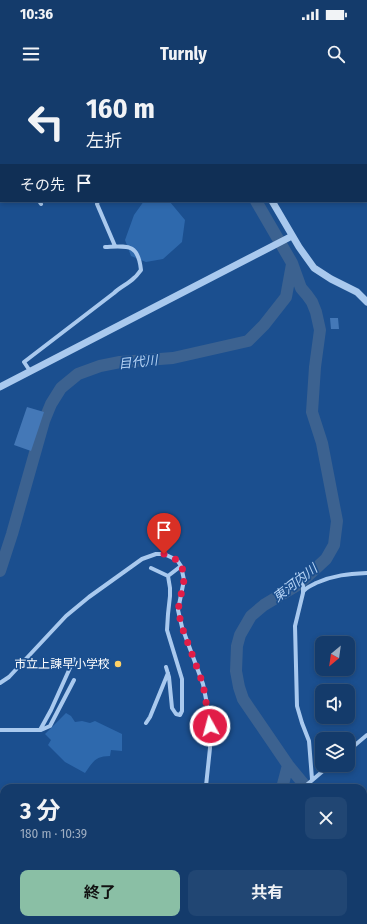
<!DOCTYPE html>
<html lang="ja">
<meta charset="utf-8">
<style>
:root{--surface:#143b6b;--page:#214673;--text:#f1f3f6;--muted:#9dadc1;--line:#33557e;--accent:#8abfa5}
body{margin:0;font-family:"Fira Sans Condensed","Noto Sans JP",sans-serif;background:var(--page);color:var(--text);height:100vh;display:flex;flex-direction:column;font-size:15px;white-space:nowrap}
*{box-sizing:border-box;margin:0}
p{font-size:13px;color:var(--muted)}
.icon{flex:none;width:22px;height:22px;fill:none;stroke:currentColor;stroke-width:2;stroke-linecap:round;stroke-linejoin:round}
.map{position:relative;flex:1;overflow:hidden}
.drawer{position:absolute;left:0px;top:704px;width:367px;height:140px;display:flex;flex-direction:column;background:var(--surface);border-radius:12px 12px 0 0;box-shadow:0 2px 6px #0003,0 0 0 1px var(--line)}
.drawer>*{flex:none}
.banner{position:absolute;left:0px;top:0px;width:367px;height:122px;box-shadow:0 2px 6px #0003,0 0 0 1px var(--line);background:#143b6b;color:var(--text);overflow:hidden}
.needle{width:26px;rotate:209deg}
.fabs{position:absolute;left:315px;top:556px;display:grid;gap:8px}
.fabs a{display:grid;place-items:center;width:40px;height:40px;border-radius:8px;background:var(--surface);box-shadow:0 2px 6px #0003,0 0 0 1px var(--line);font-size:20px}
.pin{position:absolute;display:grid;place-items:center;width:34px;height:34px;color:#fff;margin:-41px -17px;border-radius:50% 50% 50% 0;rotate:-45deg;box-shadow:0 0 4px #0007}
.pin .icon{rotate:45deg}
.me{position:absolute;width:44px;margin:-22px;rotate:353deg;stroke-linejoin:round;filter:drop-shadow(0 0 3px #0008)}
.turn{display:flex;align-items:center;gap:14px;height:84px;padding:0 20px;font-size:18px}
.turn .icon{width:52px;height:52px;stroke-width:2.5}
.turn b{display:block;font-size:28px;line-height:34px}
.then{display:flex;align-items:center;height:38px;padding:0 20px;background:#0003;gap:8px;font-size:15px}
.round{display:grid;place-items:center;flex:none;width:42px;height:42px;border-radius:8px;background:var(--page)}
.summary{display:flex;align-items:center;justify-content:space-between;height:68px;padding:0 20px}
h1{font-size:24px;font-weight:700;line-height:30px}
.button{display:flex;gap:8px;margin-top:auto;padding:8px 20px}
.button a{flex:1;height:46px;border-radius:8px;background:var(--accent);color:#111;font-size:16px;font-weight:700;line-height:46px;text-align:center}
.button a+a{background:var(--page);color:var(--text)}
.status{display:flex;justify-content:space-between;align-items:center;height:28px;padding:0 20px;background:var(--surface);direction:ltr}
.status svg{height:11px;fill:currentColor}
header{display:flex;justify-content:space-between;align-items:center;height:52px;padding:0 20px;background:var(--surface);font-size:18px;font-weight:700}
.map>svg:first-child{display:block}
.green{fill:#2e69ad}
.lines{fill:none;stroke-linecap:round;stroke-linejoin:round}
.river{stroke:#3c6290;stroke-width:12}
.building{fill:#4478b7}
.minor{stroke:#a9c9ee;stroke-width:4}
.tertiary{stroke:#a9c9ee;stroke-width:7}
.route{stroke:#e11d48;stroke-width:7;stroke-dasharray:0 12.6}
.poi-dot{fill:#ffd166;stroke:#1b4f8f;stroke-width:1.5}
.labels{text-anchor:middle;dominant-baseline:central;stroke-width:3.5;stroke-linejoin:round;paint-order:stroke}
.poi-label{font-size:12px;fill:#fff;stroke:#1b4f8f;text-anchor:end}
.water-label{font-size:13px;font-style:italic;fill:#b5d3f5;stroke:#1b4f8f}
</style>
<div class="status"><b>10:36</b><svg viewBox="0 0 49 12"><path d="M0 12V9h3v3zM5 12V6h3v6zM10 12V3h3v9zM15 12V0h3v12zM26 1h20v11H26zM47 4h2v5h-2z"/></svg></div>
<header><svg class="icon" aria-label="menu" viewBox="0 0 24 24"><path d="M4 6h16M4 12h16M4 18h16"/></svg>Turnly<svg class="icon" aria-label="search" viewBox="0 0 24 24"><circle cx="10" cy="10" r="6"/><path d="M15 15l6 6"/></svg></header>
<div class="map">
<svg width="367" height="844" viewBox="0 0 367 844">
<rect width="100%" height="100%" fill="#1b4f8f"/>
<path class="green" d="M 144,121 L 170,122 L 185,140 L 182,162 L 163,179 L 146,182 L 131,176 L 125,160 L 134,135 Z
M 66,633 L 71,636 L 75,642 L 82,641 L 90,643 L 95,641 L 122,654 L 122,671 L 111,670 L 110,676 C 95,676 93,682 85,693 L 65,682 L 48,665 L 51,660 L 45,654 Z
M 0,728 L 4,728 L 4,840 L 26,840 L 22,844 L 0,844 Z"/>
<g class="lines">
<path class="river" d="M 214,1 L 214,0
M 256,121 L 292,183 L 301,208 L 307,215 L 312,222 L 316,232 L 320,250 L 315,287 L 312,332 L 322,363 L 337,441 L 334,465 L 326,479 L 299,504 L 264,525 L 251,536 L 240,555 L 237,566 L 236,591 L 239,607 L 243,619 L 288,685 L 307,708
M 0,491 L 12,454 L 44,341 L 51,324 L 61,308 L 78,294 L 100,286 L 120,282 L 173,278 L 248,261 L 264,245 L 286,217 L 292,184
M 282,708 L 288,685
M 363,812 L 367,823
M 189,844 L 194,840"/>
</g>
<path class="building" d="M 330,238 L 338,238 L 339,249 L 331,249 Z
M 27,327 L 44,332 L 31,371 L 14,365 Z"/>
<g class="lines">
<path class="minor" d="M 65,1 L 66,0
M 145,1 L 146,0
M 0,78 L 1,79
M 0,109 L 1,108
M 39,121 L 41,124
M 98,121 L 97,124 L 115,166
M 30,291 L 24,282 L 114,213 C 120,207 128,204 134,198 C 137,196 139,192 141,190 C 138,163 128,166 105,167
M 151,488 L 168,496 L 181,486
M 297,494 L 303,506 L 303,513 L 295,546 L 297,626 L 302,643 L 309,661 L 312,699
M 303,512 C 306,507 311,506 316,503 C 334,495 348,494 367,493
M 166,587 L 169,597 L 172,628 L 176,634 L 180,635 L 182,631 L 182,599 L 167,550 L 168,534 L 170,516 L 170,508 L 168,496
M 0,603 L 9,597 L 66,536 L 89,517 L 142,479 L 156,474 L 164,474 L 177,480 L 181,486 L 184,500 L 178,530 L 182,547 L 203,604 L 207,624 L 209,646 L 210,668 L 206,706 L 207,708
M 146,643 L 150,637 L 168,593
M 0,650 L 40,650 L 51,630 L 74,579
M 41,650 L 50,646 L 74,600
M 348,671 L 367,655
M 303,708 L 330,685
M 259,840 L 261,844
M 138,844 L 173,840"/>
<path class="tertiary" d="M 250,0 L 250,1
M 272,121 L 299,167 L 314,188 L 331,199 L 357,212 L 367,222
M 0,307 L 292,156"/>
</g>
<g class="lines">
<path class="route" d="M 164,474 L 177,480 L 182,486 L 184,500 L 178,530 L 182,547 L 203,604 L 210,646"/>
</g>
<circle class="poi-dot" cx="118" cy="584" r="4"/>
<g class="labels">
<g class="poi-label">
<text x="110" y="584">市立上諫早小学校</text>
</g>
<g class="water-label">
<text transform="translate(138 282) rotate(-6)">目代川</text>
<text transform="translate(295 503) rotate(-38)">東河内川</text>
</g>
</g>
</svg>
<div class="fabs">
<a><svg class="needle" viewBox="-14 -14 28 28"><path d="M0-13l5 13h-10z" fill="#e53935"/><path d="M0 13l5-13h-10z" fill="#9dadc1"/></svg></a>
<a><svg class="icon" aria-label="sound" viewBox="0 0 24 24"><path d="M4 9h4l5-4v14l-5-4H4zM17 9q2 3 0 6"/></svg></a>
<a><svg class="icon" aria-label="layers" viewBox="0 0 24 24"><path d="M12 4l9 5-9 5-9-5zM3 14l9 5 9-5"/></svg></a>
</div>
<div class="pin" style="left:164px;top:474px;background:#d93025"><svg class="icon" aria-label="arrive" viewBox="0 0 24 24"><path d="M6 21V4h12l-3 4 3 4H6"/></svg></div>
<svg class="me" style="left:210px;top:646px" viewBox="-20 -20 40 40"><circle r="17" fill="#e11d48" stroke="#fff" stroke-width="3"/><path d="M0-11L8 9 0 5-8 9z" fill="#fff"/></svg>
<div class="banner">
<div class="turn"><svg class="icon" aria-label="left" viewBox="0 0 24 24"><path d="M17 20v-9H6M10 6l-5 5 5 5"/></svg><div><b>160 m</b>左折</div></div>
<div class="then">その先<svg class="icon" aria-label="arrive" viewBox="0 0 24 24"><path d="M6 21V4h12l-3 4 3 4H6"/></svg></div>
</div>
<section class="drawer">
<div class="summary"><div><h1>3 分</h1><p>180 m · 10:39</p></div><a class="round"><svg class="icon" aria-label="close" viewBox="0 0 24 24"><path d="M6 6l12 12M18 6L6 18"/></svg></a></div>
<div class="button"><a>終了</a><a>共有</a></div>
</section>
</div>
